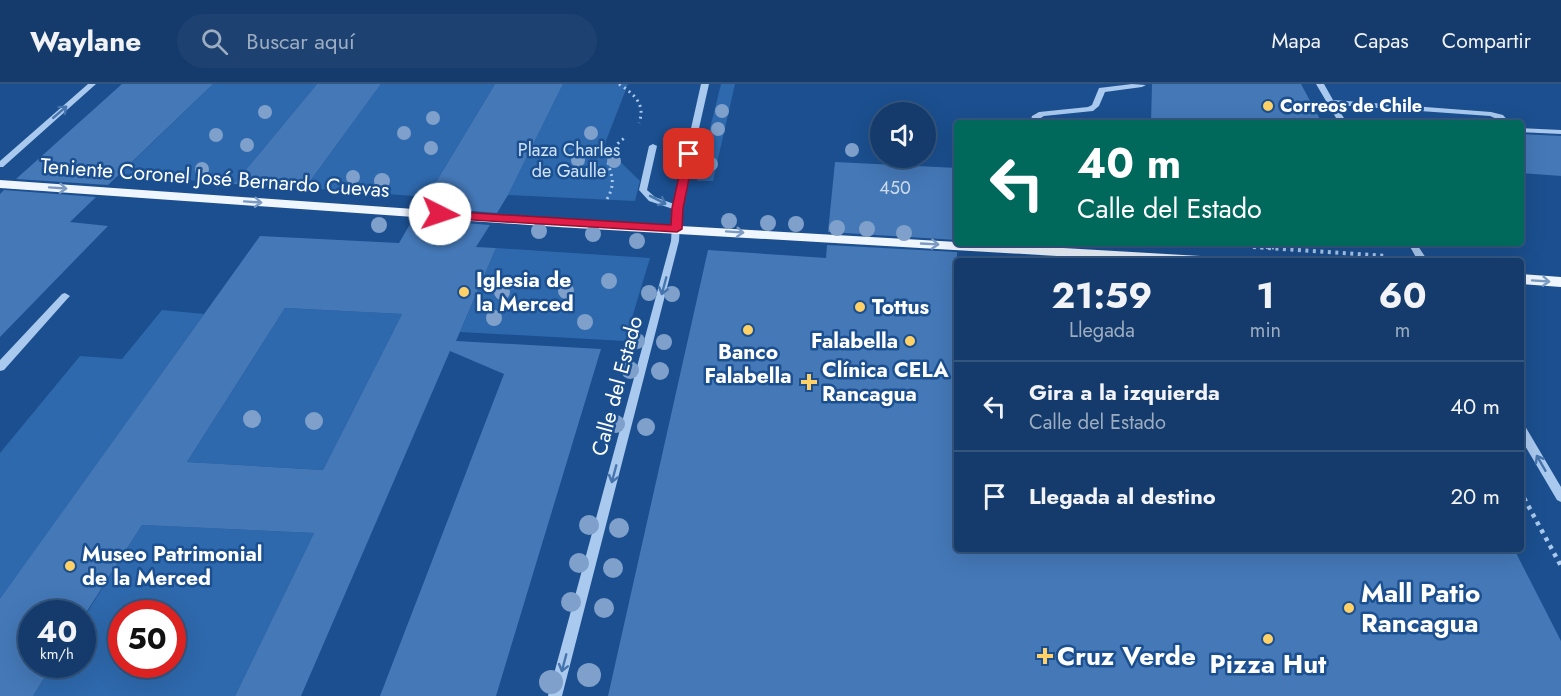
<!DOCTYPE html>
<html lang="es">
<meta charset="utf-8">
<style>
:root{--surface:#143b6b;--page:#1d4271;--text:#f1f3f6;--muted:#9dadc1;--line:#33557e}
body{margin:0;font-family:Jost,sans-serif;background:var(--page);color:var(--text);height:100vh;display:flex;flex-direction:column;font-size:22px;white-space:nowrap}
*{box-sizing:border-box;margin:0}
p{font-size:20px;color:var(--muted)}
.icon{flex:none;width:33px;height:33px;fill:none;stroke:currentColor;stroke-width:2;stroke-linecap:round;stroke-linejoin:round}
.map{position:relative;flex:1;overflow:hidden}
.sheet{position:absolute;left:954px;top:174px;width:570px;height:294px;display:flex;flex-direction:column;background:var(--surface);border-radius:6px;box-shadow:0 6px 24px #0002,0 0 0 2px var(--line)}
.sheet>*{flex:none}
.top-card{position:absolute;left:954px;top:36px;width:570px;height:126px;border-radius:6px;box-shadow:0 6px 24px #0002,0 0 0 2px var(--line);background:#00695c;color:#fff;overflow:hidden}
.tools{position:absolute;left:870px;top:18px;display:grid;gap:12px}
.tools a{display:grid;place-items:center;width:66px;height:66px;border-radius:50%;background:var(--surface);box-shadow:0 6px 24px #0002,0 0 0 2px var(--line);font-size:30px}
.speed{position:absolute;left:18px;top:516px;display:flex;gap:12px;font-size:30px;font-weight:700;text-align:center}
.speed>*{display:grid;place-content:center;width:78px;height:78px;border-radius:50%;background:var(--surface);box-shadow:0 6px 24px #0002,0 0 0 2px var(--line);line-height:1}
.speed small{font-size:15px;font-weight:400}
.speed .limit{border:9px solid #d22;background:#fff;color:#111}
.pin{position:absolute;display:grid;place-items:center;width:51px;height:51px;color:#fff;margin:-26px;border-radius:12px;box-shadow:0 3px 9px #0006}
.me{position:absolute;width:66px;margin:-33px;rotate:94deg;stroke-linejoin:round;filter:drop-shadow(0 0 4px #0008)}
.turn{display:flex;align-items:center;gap:21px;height:126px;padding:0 24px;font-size:27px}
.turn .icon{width:78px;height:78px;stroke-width:2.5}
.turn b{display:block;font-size:42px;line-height:51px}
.eta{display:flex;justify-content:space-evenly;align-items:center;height:102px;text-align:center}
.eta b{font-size:36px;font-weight:700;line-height:42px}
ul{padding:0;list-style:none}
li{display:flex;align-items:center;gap:18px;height:90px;padding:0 24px;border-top:2px solid var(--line)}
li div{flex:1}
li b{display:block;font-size:22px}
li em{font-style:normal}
header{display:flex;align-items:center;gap:36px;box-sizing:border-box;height:84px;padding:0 30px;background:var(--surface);border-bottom:2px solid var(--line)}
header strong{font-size:28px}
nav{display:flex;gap:33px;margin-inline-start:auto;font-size:21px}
.search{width:420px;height:54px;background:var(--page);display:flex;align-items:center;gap:15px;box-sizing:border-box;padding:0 21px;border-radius:33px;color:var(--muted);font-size:22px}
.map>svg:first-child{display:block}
.green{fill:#2e69ad;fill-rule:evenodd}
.building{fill:#4478b7;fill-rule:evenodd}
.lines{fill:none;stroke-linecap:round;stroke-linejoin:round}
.path-far2{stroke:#a9c9ee;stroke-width:3;stroke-dasharray:2 4;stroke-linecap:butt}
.path-far1{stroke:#a9c9ee;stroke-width:4;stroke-dasharray:3 4.5;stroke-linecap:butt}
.path{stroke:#a9c9ee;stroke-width:4.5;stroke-dasharray:4 5;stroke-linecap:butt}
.minor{fill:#a9c9ee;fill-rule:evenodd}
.major{fill:#f0f6ff;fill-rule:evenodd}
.tree{fill:#7ea0ca}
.oneway{stroke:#4674ac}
.oneway2{stroke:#7b9ac1}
.route{fill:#e11d48;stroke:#92132f;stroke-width:1.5}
.poi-dot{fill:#ffd166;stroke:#1b4f8f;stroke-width:2}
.labels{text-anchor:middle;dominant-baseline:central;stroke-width:5;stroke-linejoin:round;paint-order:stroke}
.far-poi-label{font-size:18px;font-weight:bold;fill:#fff;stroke:#1b4f8f;text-anchor:start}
.far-park-label{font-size:18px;fill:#cfe3fa;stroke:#1b4f8f}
.number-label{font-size:18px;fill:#d0dded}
.street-label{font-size:21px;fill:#fff;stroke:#1b4f8f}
.poi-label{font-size:21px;font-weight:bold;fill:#fff;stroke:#1b4f8f;text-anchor:start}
.near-poi-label{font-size:26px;font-weight:bold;fill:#fff;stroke:#1b4f8f;text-anchor:start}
</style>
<header>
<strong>Waylane</strong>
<div class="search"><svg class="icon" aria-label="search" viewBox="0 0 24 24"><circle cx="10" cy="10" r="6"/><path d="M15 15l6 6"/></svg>Buscar aquí</div>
<nav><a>Mapa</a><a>Capas</a><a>Compartir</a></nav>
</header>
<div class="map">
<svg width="1561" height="612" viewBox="0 0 1561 612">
<rect width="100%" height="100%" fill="#1b4f8f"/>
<path class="green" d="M 213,0 L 317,0 L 234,100 L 120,90 Z
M 381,0 L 495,0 L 427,113 L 305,104 Z
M 563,0 L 628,0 L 604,62 L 640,97 L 635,117 L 508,111 Z
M 721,0 L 735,0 L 713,97 L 697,97 Z
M 496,164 L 650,174 L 625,257 L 460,248 Z
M 285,224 L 402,230 L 323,386 L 187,378 Z
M 162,226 L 204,230 L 0,516 L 0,369 L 80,272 L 122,275 Z
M 142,441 L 314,449 L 235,612 L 33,612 L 53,581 L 82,580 L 83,535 ZM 122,530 L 172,530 L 172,580 L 122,580 Z"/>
<path class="building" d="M 122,0 L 213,0 L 108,101 L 16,95 Z
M 317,0 L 381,0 L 305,104 L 234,100 Z
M 495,0 L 563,0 L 508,111 L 497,129 L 421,123 Z
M 1152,0 L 1301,0 L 1322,39 L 1151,39 Z
M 1521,50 L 1561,52 L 1561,92 L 1521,89 Z
M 835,78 L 957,84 L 957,156 L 828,148 Z
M 4,106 L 96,113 L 70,138 L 108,142 L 0,253 L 0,110 Z
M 413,135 L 490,141 L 476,163 L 496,164 L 456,257 L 601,265 L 496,612 L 380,612 L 504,290 L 450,267 L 301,612 L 235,612 L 314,449 L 142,441 L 82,535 L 82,530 L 32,530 L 32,580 L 53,580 L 33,612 L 0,612 L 0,515 L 260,152 L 399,159 ZM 285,224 L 402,230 L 323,386 L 187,378 Z
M 827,161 L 957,168 L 957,465 L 1514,465 L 1561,557 L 1561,612 L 608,612 L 708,166 L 826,174 Z"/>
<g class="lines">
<path class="path-far2" d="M 619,0 C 634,10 646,20 639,39
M 607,115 C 625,84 588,80 626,53
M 1242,162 L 1275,164"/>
<path class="path-far1" d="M 1253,163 L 1387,172"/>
<path class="path" d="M 1524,414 L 1561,482"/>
<path class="minor" d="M 88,0 L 96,0 L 3,83 L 0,83 L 0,77 Z
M 701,0 L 709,0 L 681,124 L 679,157 L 562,612 L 548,612 L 671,157 L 673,125 L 649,117 L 639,106 L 649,62 L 653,60 L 657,62 L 647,106 L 655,113 L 674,120 Z
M 1132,0 L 1146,1 L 1142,3 L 1105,8 L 1099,22 L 1093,27 L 1044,32 L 1039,35 L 1038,39 L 1030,39 L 1032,32 L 1039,28 L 1088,23 L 1092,21 L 1099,4 Z
M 1316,0 L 1324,0 L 1333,16 L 1491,28 L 1503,31 L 1510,39 L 1502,39 L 1497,35 L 1490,32 L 1336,21 L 1347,39 L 1339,39 Z
M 1521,44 L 1561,46 L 1561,50 L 1521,48 Z
M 1408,159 L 1416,159 L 1428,177 L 1418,177 Z
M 65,209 L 70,212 L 68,214 L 4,286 L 0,287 L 0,276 L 62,210 Z
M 1521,341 L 1525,342 L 1561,403 L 1561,418 L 1557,416 L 1521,355 Z"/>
<path class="major" d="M 0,96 L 558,135 L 1218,173 L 1225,177 L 1143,177 L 558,143 L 0,104 Z
M 1521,190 L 1561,193 L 1561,203 L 1521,200 Z"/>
</g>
<g class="tree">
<circle cx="722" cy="27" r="7"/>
<circle cx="265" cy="28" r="7"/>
<circle cx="433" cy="34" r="7"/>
<circle cx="718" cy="45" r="7"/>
<circle cx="404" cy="49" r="7"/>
<circle cx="591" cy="49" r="7"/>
<circle cx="216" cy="51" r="7"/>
<circle cx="247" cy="61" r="7"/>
<circle cx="431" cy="64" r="7"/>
<circle cx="852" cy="66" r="7"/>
<circle cx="578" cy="76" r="7"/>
<circle cx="614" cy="77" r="7"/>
<circle cx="711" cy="80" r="7"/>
<circle cx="202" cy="85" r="7"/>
<circle cx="353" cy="93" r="7"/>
<circle cx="382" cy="97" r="8"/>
<circle cx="729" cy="137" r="8"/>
<circle cx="768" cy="139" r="8"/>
<circle cx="796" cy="140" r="8"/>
<circle cx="379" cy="141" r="8"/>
<circle cx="837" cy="144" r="8"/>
<circle cx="443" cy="145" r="8"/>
<circle cx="867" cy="145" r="8"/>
<circle cx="539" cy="147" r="8"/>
<circle cx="904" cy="149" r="8"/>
<circle cx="593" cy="150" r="8"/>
<circle cx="637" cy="157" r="8"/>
<circle cx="609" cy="197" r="8"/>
<circle cx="566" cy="207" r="8"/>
<circle cx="502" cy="208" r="8"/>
<circle cx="649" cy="209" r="8"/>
<circle cx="672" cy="210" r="8"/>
<circle cx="494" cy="234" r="8"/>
<circle cx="585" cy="238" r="8"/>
<circle cx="637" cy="257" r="8"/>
<circle cx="664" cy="258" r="8"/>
<circle cx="630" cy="286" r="9"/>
<circle cx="660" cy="287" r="9"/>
<circle cx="252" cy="335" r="9"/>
<circle cx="314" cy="337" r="9"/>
<circle cx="616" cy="340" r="9"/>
<circle cx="646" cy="343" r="9"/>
<circle cx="589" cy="441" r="10"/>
<circle cx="619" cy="444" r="10"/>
<circle cx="579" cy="479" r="10"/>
<circle cx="613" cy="484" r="10"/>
<circle cx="571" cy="518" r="10"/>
<circle cx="604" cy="524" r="10"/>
<circle cx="589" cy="591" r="12"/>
<circle cx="551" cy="598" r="12"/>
</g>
<defs><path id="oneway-shaft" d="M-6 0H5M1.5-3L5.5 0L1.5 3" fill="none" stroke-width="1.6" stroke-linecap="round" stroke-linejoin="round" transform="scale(1.5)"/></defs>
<g class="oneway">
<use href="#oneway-shaft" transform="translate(60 28) rotate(-41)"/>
<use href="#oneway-shaft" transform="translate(658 116) rotate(27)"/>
<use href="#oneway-shaft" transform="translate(664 202) rotate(105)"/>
<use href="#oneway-shaft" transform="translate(1541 379) rotate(-120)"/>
<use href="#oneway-shaft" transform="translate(614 390) rotate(105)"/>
<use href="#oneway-shaft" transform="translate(564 579) rotate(105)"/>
</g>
<g class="oneway2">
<use href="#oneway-shaft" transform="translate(58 104) rotate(4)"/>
<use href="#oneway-shaft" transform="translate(253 118) rotate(4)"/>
<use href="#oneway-shaft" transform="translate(735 148) rotate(4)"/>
<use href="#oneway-shaft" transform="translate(930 160) rotate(3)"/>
<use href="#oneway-shaft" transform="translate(1541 197) rotate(4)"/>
</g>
<path class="route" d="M 689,67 L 694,70 L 683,124 L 682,145 L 677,148 L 440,134 L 434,130 L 440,127 L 671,141 L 672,124 L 684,70 Z"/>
<g class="poi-dot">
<circle cx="1268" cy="22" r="6"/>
<circle cx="464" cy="208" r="6"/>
<circle cx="860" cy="223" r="6"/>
<circle cx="748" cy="246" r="6"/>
<circle cx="910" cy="257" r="6"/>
<path d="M806 289h6v6h6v6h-6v6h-6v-6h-6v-6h6z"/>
<circle cx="70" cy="482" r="6"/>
<circle cx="1349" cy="524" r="6"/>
<circle cx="1268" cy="555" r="6"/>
<path d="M1042 563h6v6h6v6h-6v6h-6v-6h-6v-6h6z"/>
</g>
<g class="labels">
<g class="far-poi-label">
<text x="1280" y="22">Correos de Chile</text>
</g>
<g class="far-park-label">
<text x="569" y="66">Plaza Charles<tspan x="569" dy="21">de Gaulle</tspan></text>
</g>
<g class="number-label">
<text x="895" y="104">450</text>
</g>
<g class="street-label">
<text transform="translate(215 94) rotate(4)">Teniente Coronel José Bernardo Cuevas</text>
<text transform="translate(617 302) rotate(-75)">Calle del Estado</text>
</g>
<g class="poi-label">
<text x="476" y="196">Iglesia de<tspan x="476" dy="24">la Merced</tspan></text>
<text x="872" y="223">Tottus</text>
<text x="898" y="257" text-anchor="end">Falabella</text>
<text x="748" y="268" text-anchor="middle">Banco<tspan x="748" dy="24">Falabella</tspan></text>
<text x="822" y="286">Clínica CELA<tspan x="822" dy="24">Rancagua</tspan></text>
<text x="82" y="470">Museo Patrimonial<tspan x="82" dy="24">de la Merced</tspan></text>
</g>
<g class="near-poi-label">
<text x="1361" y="509">Mall Patio<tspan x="1361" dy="30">Rancagua</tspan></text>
<text x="1057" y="572">Cruz Verde</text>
<text x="1268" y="580" text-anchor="middle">Pizza Hut</text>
</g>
</g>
</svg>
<div class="tools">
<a><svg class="icon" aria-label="sound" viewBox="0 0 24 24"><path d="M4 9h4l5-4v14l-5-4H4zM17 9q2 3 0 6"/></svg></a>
</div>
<div class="speed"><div>40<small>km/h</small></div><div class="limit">50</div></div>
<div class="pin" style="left:689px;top:70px;background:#d93025"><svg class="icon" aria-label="arrive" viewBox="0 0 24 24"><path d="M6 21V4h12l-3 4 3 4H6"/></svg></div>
<svg class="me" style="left:440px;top:130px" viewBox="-20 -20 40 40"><circle r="19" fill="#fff"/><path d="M0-13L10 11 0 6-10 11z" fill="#e11d48"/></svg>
<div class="top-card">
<div class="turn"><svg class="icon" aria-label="left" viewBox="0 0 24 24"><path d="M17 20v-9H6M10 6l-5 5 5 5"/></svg><div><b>40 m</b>Calle del Estado</div></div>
</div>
<section class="sheet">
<div class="eta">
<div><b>21:59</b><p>Llegada</p></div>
<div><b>1</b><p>min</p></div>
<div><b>60</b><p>m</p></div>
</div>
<ul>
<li><svg class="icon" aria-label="left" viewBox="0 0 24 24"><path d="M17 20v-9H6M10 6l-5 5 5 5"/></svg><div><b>Gira a la izquierda</b><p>Calle del Estado</p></div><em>40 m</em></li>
<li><svg class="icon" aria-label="arrive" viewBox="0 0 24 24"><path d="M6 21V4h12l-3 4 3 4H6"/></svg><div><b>Llegada al destino</b></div><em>20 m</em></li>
</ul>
</section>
</div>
